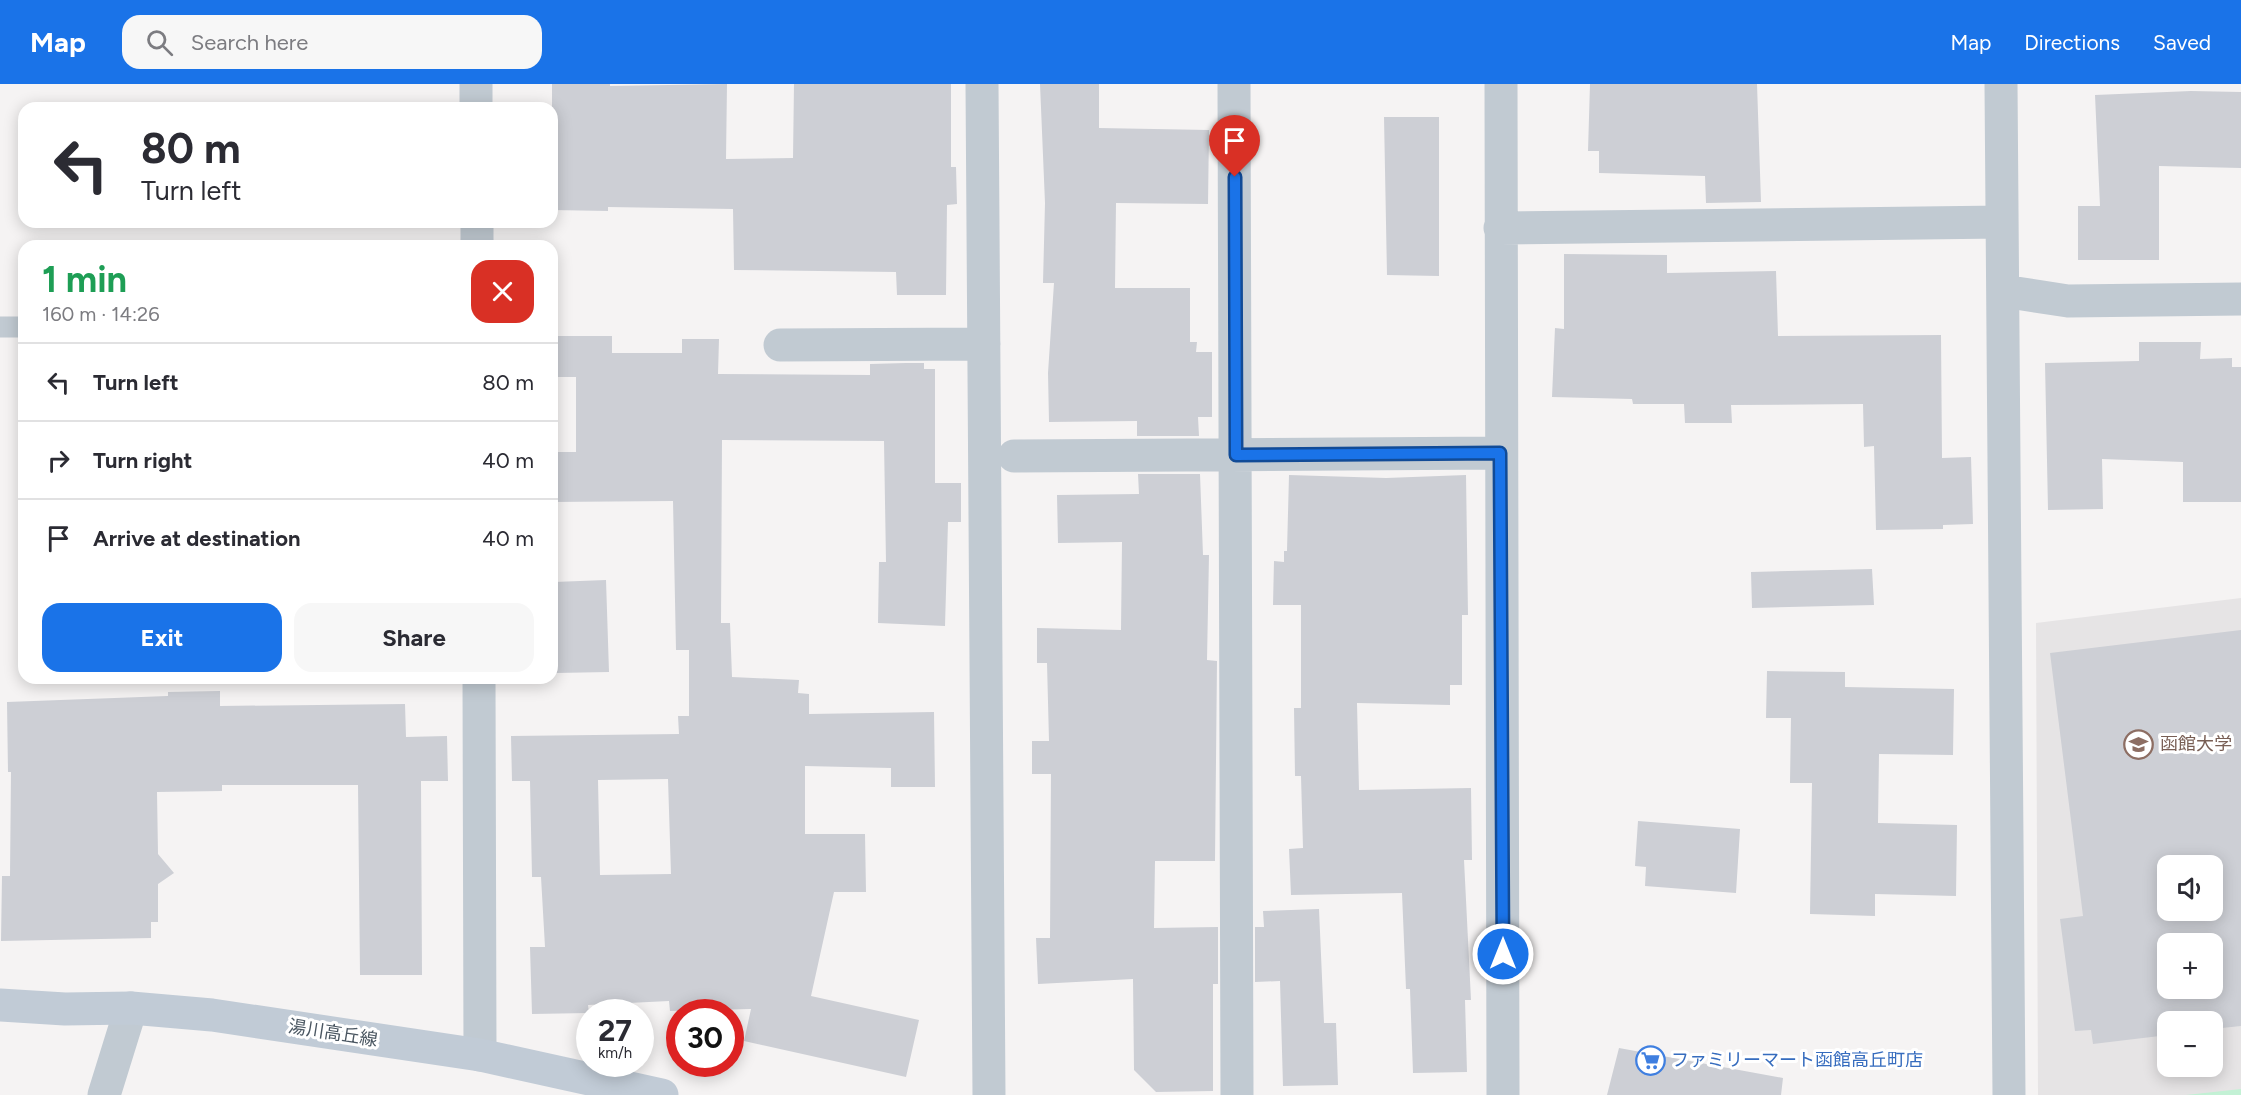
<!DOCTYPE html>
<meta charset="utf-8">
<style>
:root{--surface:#fff;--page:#f7f7f7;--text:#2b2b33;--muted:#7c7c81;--line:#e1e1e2;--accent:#1a73e8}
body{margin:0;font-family:Figtree,"Noto Sans JP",sans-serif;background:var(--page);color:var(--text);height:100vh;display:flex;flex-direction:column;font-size:22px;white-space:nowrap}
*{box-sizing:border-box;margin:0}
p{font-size:20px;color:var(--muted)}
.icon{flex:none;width:33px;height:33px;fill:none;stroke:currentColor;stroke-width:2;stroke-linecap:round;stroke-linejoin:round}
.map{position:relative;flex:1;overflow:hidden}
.side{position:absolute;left:18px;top:156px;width:540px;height:444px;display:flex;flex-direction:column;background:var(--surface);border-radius:18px;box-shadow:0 3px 15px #0003}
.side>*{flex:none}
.hud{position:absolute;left:18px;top:18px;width:540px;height:126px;border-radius:18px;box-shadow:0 3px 15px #0003;background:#fff;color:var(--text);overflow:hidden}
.controls{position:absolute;left:2157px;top:771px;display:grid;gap:12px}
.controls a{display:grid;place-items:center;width:66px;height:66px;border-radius:12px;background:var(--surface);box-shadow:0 3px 15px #0003;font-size:30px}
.speed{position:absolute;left:576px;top:915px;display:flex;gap:12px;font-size:30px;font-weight:700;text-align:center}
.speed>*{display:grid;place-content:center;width:78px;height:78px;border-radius:50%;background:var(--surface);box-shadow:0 3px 15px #0003;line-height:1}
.speed small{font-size:15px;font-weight:400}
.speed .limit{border:9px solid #d22;background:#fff;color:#111}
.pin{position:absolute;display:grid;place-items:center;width:51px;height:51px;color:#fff;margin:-62px -26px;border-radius:50% 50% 50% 0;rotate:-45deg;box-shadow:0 0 6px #0007}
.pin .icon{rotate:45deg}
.me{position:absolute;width:66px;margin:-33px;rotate:0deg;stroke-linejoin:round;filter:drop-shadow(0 0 4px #0008)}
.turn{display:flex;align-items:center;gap:21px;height:126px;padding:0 24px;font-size:27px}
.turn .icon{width:78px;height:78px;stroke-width:2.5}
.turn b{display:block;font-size:42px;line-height:51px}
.round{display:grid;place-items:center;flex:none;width:63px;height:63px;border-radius:18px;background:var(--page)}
.head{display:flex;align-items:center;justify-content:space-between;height:102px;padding:0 24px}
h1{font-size:36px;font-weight:700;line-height:45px;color:#1e9e55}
.cta{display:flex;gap:12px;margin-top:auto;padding:12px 24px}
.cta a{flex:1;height:69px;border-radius:18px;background:var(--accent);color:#fff;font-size:24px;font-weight:700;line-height:69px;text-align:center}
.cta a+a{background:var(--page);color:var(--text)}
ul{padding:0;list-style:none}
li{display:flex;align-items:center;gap:18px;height:78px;padding:0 24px;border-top:2px solid var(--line)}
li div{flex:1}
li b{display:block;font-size:22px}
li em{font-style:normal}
header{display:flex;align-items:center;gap:36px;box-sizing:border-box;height:84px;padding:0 30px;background:var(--accent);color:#fff}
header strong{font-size:28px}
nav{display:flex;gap:33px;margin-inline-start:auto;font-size:21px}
.search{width:420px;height:54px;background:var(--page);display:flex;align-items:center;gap:15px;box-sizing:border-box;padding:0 21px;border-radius:18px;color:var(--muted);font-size:22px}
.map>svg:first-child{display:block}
.education{fill:#e6e4e5;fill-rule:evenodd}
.green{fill:#c3f1d5}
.building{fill:#cdcfd5;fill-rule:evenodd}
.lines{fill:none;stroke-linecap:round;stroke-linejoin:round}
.lane{stroke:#c1cad2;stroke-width:21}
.street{stroke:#c1cad2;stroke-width:33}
.secondary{stroke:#c1cbd6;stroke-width:33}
.route-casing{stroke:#114b97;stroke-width:15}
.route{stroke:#1a73e8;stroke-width:10}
.labels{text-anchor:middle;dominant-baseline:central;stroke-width:6;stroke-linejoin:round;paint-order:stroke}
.education-label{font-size:18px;fill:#785e54;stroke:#fff;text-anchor:start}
.street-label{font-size:18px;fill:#4a5661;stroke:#fff}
.shop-label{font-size:18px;fill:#366cbe;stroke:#fff;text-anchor:start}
</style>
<header>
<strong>Map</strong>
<div class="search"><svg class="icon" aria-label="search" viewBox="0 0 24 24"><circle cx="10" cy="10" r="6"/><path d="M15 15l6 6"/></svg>Search here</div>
<nav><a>Map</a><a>Directions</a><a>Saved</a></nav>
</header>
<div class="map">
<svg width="2241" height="1011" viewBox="0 0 2241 1011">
<rect width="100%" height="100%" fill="#f5f3f3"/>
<path class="education" d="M 2241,514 L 2241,1011 L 2038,1011 L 2036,539 ZM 2168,782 L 2212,782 L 2212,826 L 2168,826 ZM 2168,860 L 2212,860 L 2212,904 L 2168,904 ZM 2168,938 L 2212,938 L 2212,982 L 2168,982 Z"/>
<path class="green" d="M 2241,1005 L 2241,1011 L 2186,1011 Z"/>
<path class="building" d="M 552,0 L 610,0 L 610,2 L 727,0 L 726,75 L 793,74 L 794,0 L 951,0 L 951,83 L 956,83 L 957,120 L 947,121 L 946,211 L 897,211 L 896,188 L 734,186 L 733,125 L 608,123 L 608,127 L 552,126 Z
M 1040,0 L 1099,0 L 1099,44 L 1209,46 L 1208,120 L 1116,119 L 1115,204 L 1190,204 L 1190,258 L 1197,258 L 1196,268 L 1212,268 L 1212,333 L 1198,333 L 1199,352 L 1137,352 L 1137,337 L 1049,338 L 1048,289 L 1054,199 L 1043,199 L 1045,119 Z
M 1590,0 L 1757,0 L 1761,118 L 1706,119 L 1705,92 L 1599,89 L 1599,67 L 1588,67 Z
M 2191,7 L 2241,8 L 2241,84 L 2159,82 L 2159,176 L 2078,176 L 2078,122 L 2100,122 L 2095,11 Z
M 1384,33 L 1439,33 L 1439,192 L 1387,191 Z
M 1564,170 L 1667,171 L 1667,189 L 1776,187 L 1778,252 L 1941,251 L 1942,374 L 1971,373 L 1973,440 L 1943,441 L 1943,445 L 1876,446 L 1874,362 L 1864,363 L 1863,320 L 1731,321 L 1732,339 L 1685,339 L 1684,320 L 1633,320 L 1632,315 L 1552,313 L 1555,244 L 1564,245 Z
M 552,252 L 612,252 L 612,269 L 682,269 L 682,255 L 719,255 L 718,290 L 870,291 L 870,280 L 906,279 L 924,279 L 924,285 L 935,285 L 935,399 L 961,399 L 961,438 L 948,438 L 945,542 L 878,539 L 879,478 L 886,478 L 884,357 L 722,356 L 721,539 L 730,539 L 732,593 L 799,596 L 798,609 L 809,610 L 809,630 L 934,628 L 935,703 L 891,703 L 891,684 L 805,682 L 805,750 L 865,750 L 866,808 L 834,808 L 811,912 L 919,936 L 906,993 L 744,957 L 751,925 L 670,927 L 669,917 L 588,921 L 589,929 L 532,930 L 530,863 L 545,863 L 541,793 L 532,793 L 530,697 L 512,697 L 511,652 L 679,650 L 678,632 L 689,632 L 689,566 L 676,566 L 673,417 L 552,418 L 552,368 L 576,368 L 576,293 L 552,293 ZM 668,695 L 671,790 L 600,791 L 598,696 Z
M 2139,258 L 2201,258 L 2200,275 L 2232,274 L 2232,283 L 2241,283 L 2241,418 L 2183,418 L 2183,378 L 2102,375 L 2103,425 L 2048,426 L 2045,279 L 2139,277 Z
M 1138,390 L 1200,390 L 1203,471 L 1209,471 L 1207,576 L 1217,577 L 1215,777 L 1155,777 L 1154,844 L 1218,843 L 1218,900 L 1213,900 L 1213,1007 L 1156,1008 L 1134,986 L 1133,895 L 1038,900 L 1036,854 L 1050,854 L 1051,690 L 1032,690 L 1032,657 L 1049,657 L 1047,579 L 1037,579 L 1037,544 L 1121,546 L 1122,458 L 1058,459 L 1057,411 L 1139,410 Z
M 1289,391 L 1386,394 L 1466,391 L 1468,531 L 1462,531 L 1462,601 L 1450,601 L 1450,621 L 1357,619 L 1359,706 L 1471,704 L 1472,776 L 1464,776 L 1471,916 L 1465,916 L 1467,988 L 1413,989 L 1410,905 L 1406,905 L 1402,809 L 1291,811 L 1289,765 L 1303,764 L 1301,692 L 1295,692 L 1294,624 L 1301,624 L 1301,521 L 1273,521 L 1274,477 L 1284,478 L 1284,467 L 1287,467 Z
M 1872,485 L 1874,521 L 1752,524 L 1751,488 Z
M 606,496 L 609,588 L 556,589 L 554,498 Z
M 2241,546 L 2241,942 L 2212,945 L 2212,938 L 2168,938 L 2168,951 L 2093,960 L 2091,946 L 2075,947 L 2060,835 L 2083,832 L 2050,569 ZM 2168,782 L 2212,782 L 2212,826 L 2168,826 ZM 2168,860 L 2212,860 L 2212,904 L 2168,904 Z
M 1767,587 L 1845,588 L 1845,603 L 1954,605 L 1953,671 L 1879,670 L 1878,739 L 1957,741 L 1956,812 L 1875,810 L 1875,832 L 1810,830 L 1812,699 L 1790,699 L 1791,634 L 1766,634 Z
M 220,607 L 220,622 L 405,620 L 406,653 L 447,652 L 448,697 L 421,697 L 422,891 L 360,891 L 358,701 L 222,701 L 222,707 L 157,708 L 158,770 L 174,789 L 158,800 L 158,838 L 151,838 L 151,854 L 1,857 L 2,792 L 10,792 L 11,688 L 8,688 L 7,618 L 168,612 L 168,608 Z
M 1638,737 L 1740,745 L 1736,809 L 1645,802 L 1646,783 L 1635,782 Z
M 1319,825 L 1324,939 L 1336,939 L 1338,1001 L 1283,1002 L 1280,897 L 1255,898 L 1255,843 L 1264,843 L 1263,827 Z
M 1619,964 L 1783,994 L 1781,1011 L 1607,1011 Z"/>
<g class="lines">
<path class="lane" d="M 0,243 L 24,243"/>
<path class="street" d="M 476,0 L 476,24
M 982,0 L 989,1011
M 1234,0 L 1237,1011
M 1501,0 L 1503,1011
M 2001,0 L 2009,1011
M 477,138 L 477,162
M 1500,144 L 2002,138
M 2003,207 L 2068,217 L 2241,215
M 780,261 L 984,260
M 1014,372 L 1500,369
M 479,594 L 480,971
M 104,1011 L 131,924"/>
<path class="secondary" d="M 0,921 L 65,925 L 131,924 L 212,931 L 480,971 L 662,1011"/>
</g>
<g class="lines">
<defs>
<path id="route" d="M 1235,93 L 1236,371 L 1500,369 L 1503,870"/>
</defs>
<use href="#route" class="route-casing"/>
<use href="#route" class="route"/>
</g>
<defs>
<symbol id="university-ring" viewBox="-11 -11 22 22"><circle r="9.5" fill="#fff" stroke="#8d6e63" stroke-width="1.5"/><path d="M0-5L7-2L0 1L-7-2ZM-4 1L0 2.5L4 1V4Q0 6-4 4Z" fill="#8d6e63"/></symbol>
<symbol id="supermarket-ring" viewBox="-11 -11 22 22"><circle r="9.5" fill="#fff" stroke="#3f7fe0" stroke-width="1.5"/><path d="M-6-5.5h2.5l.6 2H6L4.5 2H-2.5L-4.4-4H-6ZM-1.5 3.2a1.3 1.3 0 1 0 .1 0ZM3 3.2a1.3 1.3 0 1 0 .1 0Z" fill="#3f7fe0"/></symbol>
</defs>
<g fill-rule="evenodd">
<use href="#university-ring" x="2122" y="644" width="33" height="33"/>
<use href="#supermarket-ring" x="1634" y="960" width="33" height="33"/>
</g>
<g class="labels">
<g class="education-label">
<text x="2160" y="660">函館大学</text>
</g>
<g class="street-label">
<text transform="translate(333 949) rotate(9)">湯川高丘線</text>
</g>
<g class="shop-label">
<text x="1671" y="976">ファミリーマート函館高丘町店</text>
</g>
</g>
</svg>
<div class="controls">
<a><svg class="icon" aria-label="sound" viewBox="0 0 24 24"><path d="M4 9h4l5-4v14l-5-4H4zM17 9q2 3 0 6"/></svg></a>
<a>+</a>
<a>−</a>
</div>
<div class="speed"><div>27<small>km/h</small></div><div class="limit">30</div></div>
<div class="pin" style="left:1235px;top:93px;background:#d93025"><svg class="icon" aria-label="arrive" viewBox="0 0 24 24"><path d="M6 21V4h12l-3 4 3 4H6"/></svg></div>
<svg class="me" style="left:1503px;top:870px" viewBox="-20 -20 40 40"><circle r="17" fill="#1a73e8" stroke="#fff" stroke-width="3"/><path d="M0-11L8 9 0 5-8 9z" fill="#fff"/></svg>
<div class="hud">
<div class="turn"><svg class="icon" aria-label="left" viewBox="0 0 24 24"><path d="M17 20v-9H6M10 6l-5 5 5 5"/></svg><div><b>80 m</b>Turn left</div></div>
</div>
<section class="side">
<div class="head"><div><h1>1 min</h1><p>160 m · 14:26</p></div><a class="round" style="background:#d93025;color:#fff"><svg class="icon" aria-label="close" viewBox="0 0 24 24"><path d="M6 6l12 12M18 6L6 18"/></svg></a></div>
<ul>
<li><svg class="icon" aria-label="left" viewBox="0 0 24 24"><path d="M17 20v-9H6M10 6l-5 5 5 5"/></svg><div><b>Turn left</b></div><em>80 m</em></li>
<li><svg class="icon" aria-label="right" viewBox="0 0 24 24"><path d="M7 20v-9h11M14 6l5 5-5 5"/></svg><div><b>Turn right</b></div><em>40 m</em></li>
<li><svg class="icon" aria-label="arrive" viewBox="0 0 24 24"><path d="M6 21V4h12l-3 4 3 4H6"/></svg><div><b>Arrive at destination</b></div><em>40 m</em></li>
</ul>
<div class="cta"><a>Exit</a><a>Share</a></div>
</section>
</div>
